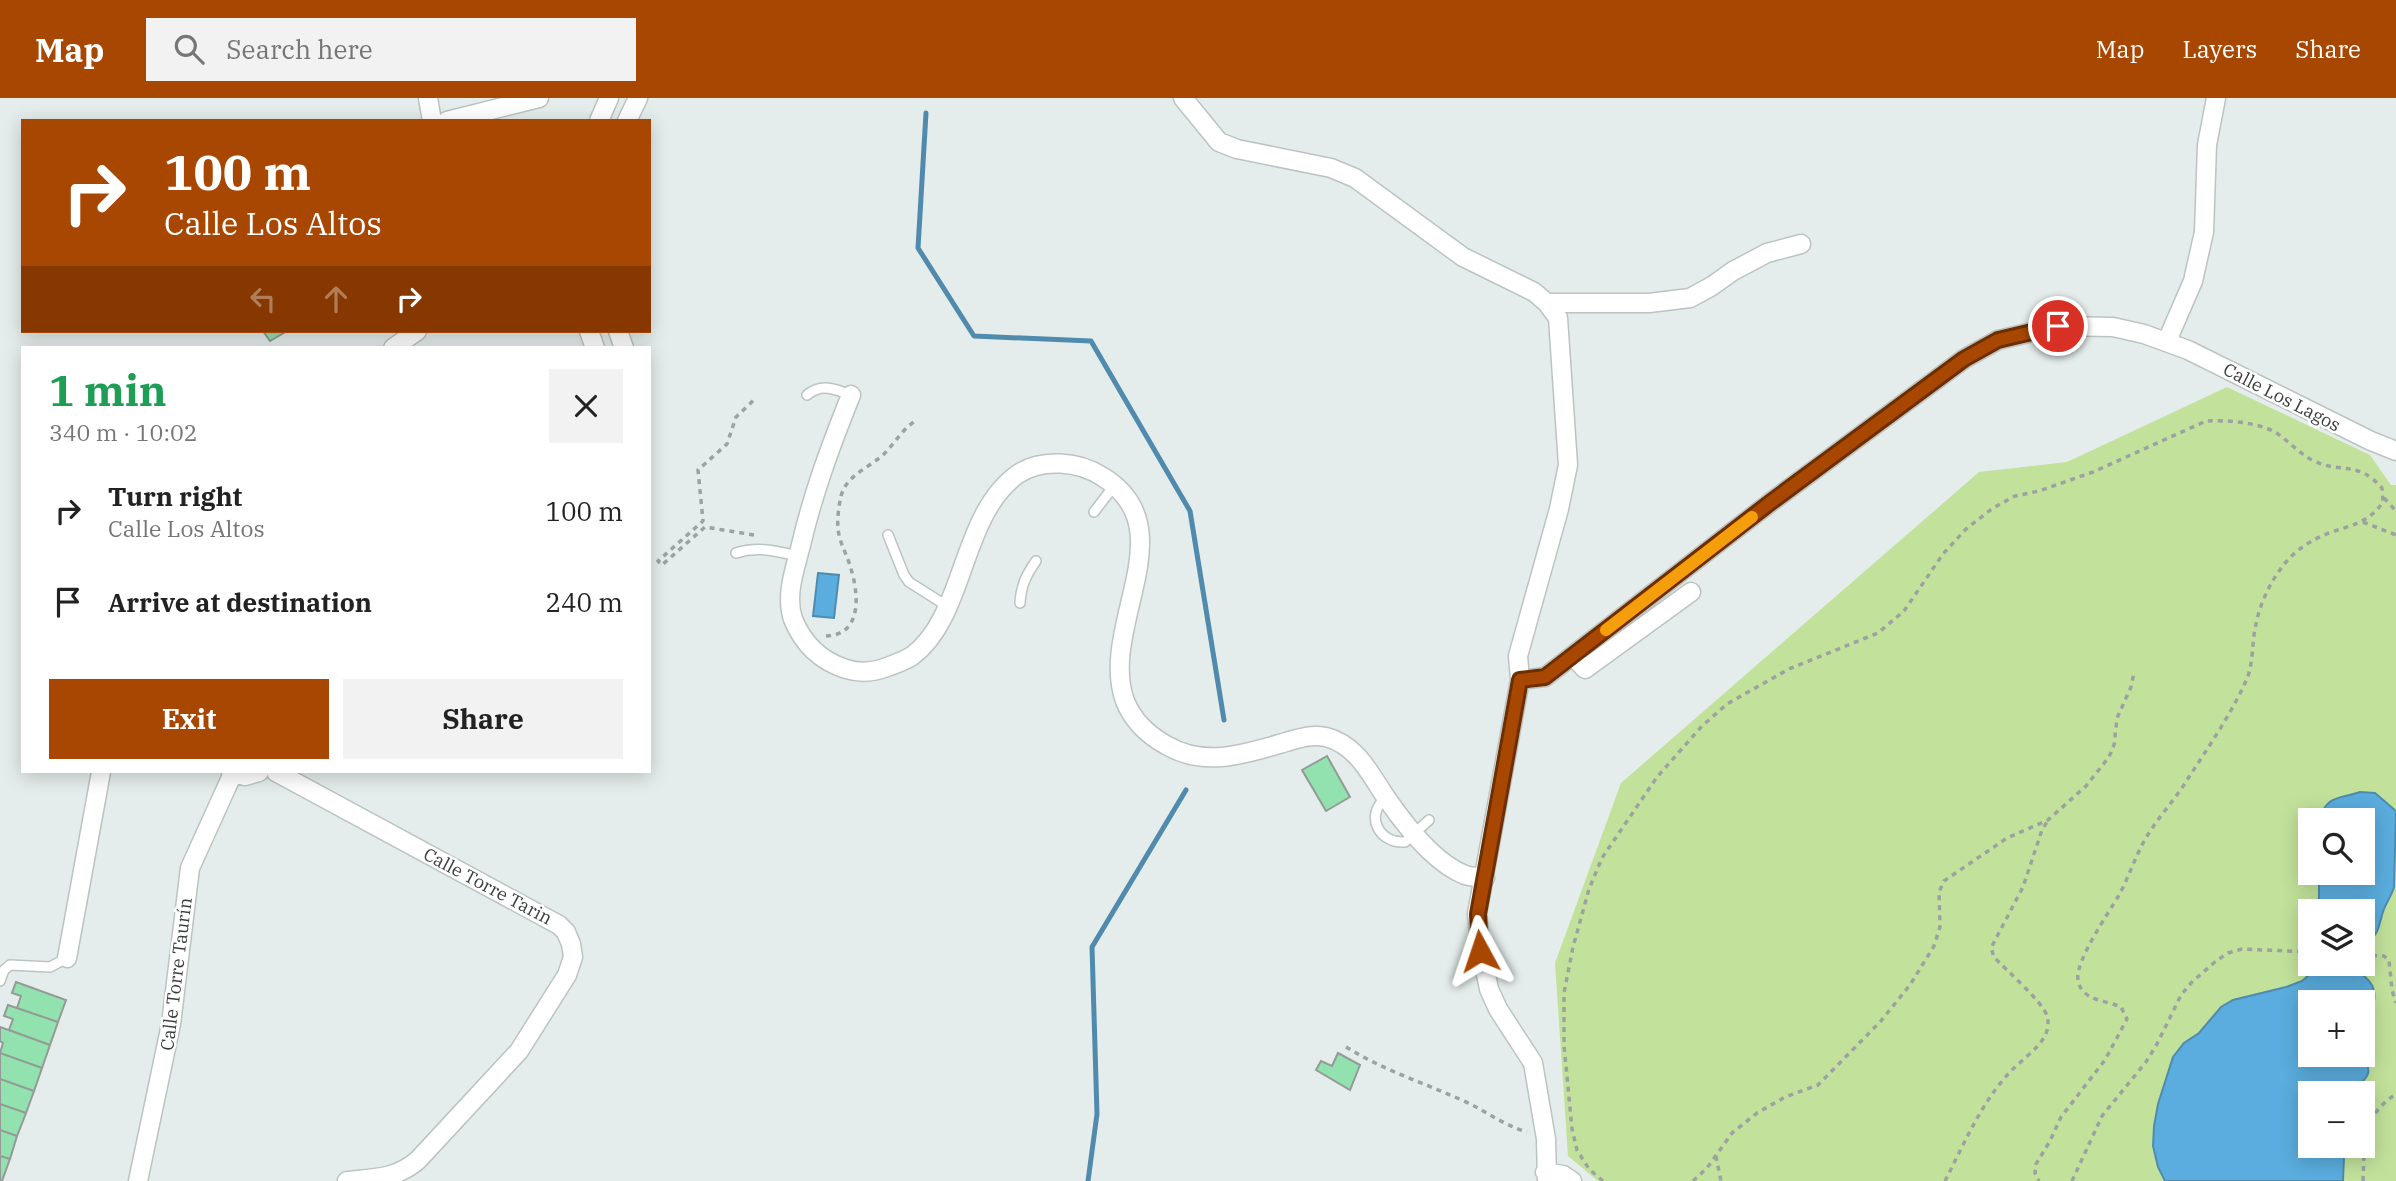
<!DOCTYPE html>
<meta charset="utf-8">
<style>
:root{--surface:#fff;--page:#f2f2f2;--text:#222;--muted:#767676;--accent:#a84701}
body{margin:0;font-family:"IBM Plex Serif",serif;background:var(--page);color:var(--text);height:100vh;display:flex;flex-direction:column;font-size:26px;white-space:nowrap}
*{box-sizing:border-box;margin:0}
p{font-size:23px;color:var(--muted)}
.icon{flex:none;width:38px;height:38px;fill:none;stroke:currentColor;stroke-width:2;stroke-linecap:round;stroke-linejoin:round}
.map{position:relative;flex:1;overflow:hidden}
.details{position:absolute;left:21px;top:248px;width:630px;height:427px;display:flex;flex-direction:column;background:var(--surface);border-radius:0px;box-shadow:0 4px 18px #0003}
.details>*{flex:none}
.banner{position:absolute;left:21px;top:21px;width:630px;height:214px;border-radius:0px;box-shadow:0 4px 18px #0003;background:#a84701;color:#fff;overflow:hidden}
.controls{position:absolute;left:2298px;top:710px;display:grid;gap:14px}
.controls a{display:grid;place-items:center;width:77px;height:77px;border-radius:0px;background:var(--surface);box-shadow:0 4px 18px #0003;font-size:35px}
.pin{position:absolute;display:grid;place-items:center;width:60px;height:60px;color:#fff;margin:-30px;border:4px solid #fff;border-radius:50%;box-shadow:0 2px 7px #0007}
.me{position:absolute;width:77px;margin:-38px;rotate:355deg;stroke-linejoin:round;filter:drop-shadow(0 0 5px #0008)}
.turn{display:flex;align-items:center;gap:24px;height:147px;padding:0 28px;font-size:32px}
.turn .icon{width:91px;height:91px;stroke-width:2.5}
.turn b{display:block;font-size:49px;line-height:60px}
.lanes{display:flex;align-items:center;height:66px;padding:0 28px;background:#0003;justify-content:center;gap:35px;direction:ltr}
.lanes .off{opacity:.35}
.round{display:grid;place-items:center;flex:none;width:74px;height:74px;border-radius:0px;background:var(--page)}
.headline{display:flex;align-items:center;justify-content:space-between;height:119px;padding:0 28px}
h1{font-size:42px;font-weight:800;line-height:52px;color:#1e9e55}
.cta{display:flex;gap:14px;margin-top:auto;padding:14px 28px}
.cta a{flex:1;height:80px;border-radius:0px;background:var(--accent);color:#fff;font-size:28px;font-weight:800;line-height:80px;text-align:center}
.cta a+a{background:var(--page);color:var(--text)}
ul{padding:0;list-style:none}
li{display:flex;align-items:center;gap:21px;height:91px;padding:0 28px}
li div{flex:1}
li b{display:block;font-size:26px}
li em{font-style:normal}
header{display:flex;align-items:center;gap:42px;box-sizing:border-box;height:98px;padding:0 35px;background:var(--accent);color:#fff}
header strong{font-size:33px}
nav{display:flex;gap:38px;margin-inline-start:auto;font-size:24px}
.search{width:490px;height:63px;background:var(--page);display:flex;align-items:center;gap:18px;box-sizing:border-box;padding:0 24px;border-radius:0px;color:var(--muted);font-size:26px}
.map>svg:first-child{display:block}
.green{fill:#c2e29b;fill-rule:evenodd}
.water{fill:#5aadde;stroke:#508bae;stroke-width:2}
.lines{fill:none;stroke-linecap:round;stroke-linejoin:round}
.stream{stroke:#508bae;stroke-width:5}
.building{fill:#91e2af;stroke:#949a95;stroke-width:2}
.service-casing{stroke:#bbc4c2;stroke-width:12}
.minor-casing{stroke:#bbc4c2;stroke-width:21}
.path{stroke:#9ba2a1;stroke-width:3.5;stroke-dasharray:5 5;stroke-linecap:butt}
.service{stroke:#fff;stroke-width:9}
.minor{stroke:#fff;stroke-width:18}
.route-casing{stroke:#6d2e01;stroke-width:18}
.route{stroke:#a84701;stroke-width:12}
.slow{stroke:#f59e0b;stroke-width:12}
.labels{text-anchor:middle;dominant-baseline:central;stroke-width:5;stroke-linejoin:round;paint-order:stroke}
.street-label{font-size:18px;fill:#3a3d3d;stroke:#fff}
</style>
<header>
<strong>Map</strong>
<div class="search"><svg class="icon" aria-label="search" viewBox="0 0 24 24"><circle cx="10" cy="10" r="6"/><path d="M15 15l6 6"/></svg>Search here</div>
<nav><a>Map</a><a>Layers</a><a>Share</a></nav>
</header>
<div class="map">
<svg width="2396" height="1083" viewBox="0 0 2396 1083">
<rect width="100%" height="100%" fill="#e4edeb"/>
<path class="green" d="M 2227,289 L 2370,357 L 2391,387 L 2396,387 L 2396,1083 L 1598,1083 L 1568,1058 L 1555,865 L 1621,685 L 1979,374 L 2067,364 ZM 2310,723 L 2362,723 L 2362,775 L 2310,775 ZM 2310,814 L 2362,814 L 2362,866 L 2310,866 ZM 2310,905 L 2362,905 L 2362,957 L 2310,957 ZM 2310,996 L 2362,996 L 2362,1048 L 2310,1048 Z"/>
<path class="water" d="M 818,475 L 839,477 L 834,520 L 813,518 Z
M 2360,694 L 2375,695 L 2396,713 L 2394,789 C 2392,797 2387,803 2384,811 C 2378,826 2381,838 2363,845 L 2362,814 L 2319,814 L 2319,775 L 2362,775 L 2362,723 L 2318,723 C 2328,696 2337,702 2360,694 Z
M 2336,868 C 2355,869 2381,882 2373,907 C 2371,913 2366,920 2363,927 L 2362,905 L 2310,905 L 2310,957 L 2361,957 C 2378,979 2362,981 2350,996 L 2310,996 L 2310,1048 L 2348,1048 L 2344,1059 L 2343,1083 L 2165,1083 L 2158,1069 L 2153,1048 L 2154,1028 L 2158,1006 L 2173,959 L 2184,945 L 2199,935 L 2221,909 L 2233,902 L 2286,889 L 2302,883 L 2315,872 Z"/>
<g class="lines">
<path class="stream" d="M 926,15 L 918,150 L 974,238 L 1091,243 L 1190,413 L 1224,622
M 1088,1083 L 1097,1016 L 1092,849 L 1186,692"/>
</g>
<path class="building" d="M 263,233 L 287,233 L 270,243 Z
M 1327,658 L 1350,699 L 1326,713 L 1302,672 Z
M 16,884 L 66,902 L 58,924 L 17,910 L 21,898 L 12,895 Z
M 8,907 L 58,924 L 50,947 L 9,932 L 13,921 L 4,918 Z
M 0,929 L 50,947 L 42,970 L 0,955 L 3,945 L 0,943 Z
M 0,955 L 42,970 L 34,993 L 0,981 Z
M 1338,955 L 1360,967 L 1350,992 L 1316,972 L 1321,963 L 1332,968 Z
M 0,981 L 34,993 L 26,1015 L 0,1006 Z
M 0,1006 L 26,1015 L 17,1038 L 0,1032 Z
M 0,1032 L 17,1038 L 10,1061 L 0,1058 Z
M 0,1058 L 10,1061 L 2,1083 L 0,1083 Z"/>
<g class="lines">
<defs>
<path id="service" d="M 807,297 C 822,285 834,291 851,297
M 1094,414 L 1114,388
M 888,437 L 904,477 L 909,484 L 947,508
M 736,455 C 758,448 775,453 798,458
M 1020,505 C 1021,488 1026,477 1036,463
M 1386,700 C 1364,717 1379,746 1405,744 L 1429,722
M 0,883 L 4,872 L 10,867 L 50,869 L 67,860"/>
<path id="minor" d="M 428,0 L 432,23
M 1183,0 L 1219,44 L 1237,51 L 1331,70 L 1355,80 L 1463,159 L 1534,194 L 1547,205 L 1558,220 L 1568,367 L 1559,411 L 1518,558 L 1520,582 L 1477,816 L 1481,853 L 1489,891 L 1498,911 L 1533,965 L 1546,1041 L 1547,1083
M 447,23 L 539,0
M 599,23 L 609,0
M 627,23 L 638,0
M 1547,205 L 1649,205 L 1690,200 L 1712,188 L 1733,173 L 1767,155 L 1801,146
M 589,233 L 595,250
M 618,233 L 624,250
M 2167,243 L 2193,183 L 2204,134 L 2207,47 L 2216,0
M 393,250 L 417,233
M 851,297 C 831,347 813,395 801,447 C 795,471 785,497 793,521 C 803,546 821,563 846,571 C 859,575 874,574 887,569 C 895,566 904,563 912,558 C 966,518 960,417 1018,376 C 1042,360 1079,363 1103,379 C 1187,431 1098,529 1125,603 C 1133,623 1148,637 1166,647 C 1205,670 1245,656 1286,644 C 1300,640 1311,636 1326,639 C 1357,647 1370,676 1387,701 C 1405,727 1434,765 1465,777 C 1471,779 1479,779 1485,780
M 1573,558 L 1585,571 L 1691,494
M 1520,582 L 1545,579 L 1771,404 L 1964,261 L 1998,242 L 2058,228 L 2113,229 L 2144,236 L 2188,252 L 2371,343 L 2396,353
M 231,674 L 245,678 L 259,674
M 276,674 L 559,827 L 566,834 L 571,846 L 573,859 L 567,877 L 519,953 L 418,1062 C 396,1081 375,1080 347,1083
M 67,860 L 101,674
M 1545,1074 L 1563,1077 L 1572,1083
M 138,1083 L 171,926 L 190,770 L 233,675"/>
</defs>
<use href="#service" class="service-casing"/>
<use href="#minor" class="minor-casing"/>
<path class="path" d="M 2384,400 L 2396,413
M 2363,424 L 2396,437
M 754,437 L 705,429 L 662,467 L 658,463 L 703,423 L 698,372 L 727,346 L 736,319 L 756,300
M 826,538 C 862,537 859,497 851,471 C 848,458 839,445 838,430 C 837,421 839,407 841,398 C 846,379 864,372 878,361 C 892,351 898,335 915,323
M 2362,857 L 2384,858 L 2389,862 L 2392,892 L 2396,905
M 1346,949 C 1383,972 1424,985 1464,1003 C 1486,1013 1503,1027 1527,1034
M 1716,1058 L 1721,1083
M 1603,1083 L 1589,1071 L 1577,1052 L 1572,1031 L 1564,947 L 1564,895 L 1573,849 L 1589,791 L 1602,760 L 1657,679 L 1702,628 L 1727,606 L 1789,571 L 1878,535 L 1904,513 L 1943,456 L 1966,431 L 1993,410 L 2015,398 L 2039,393 L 2093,374 L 2206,323 C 2227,322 2256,324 2275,334 C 2289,343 2299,356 2314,363 C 2342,376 2357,362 2382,390 L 2383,404 C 2369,425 2351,427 2329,435 C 2313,441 2297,451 2286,464 C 2270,483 2259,507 2255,531 C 2252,547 2253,563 2248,578 C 2235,610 2208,650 2189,679 C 2177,699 2161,716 2149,735 C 2136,755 2130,777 2119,797 C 2108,816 2075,863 2078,882 C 2081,903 2106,902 2121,909 L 2127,921 L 2105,962 L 2061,1019 L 2050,1043 L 2036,1066 L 2035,1075 L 2039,1083
M 1693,1083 L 1707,1070 L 1732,1035 L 1757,1015 L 1785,999 L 1818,987 L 1880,924 L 1910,887 L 1934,848 L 1940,829 L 1939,794 L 1944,783 L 2007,740 L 2048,722 L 2086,688 L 2109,659 L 2114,647 L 2117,620 L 2131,589 L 2134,575
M 1945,1083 C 1964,1046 1982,1003 2011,973 C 2025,958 2054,942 2047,918 C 2043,904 2006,872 1994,859 L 1991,850 L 2023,789 L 2042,732 L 2047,724
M 2072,1083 L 2102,1018 L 2146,964 L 2157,946 L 2181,897 L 2192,884 L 2216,863 L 2228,855 L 2242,851 L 2310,854
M 2363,1083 C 2365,1045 2360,1020 2396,996"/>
<use href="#service" class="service"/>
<use href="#minor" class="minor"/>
</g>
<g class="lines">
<defs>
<path id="route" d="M 1480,853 L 1478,816 L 1520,582 L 1545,579 L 1771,404 L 1964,261 L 1998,242 L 2058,228"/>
</defs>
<use href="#route" class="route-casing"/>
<use href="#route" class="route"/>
<path class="slow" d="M 1606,532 L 1752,419"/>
</g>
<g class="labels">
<g class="street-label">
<text transform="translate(2282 299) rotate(27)">Calle Los Lagos</text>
<text transform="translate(488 788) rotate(28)">Calle Torre Tarin</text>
<text transform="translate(176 876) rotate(-83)">Calle Torre Taurín</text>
</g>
</g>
</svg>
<div class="controls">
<a><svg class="icon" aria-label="search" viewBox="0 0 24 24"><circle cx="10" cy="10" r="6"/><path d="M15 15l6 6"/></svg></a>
<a><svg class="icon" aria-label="layers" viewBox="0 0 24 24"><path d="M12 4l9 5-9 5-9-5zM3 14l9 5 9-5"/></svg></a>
<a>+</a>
<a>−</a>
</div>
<div class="pin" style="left:2058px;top:228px;background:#d93025"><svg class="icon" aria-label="arrive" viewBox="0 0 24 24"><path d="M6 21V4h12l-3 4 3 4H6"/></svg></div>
<svg class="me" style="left:1480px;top:853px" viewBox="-20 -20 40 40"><path d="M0-17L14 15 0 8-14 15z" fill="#a84701" stroke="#fff" stroke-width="4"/></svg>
<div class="banner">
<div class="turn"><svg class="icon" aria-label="right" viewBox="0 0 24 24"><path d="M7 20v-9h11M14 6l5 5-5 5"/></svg><div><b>100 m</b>Calle Los Altos</div></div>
<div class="lanes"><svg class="icon off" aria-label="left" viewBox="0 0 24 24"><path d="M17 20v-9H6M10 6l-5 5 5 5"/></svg><svg class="icon off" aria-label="ahead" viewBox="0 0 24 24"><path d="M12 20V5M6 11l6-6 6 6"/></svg><svg class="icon" aria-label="right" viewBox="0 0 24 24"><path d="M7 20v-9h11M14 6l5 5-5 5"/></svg></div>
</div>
<section class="details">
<div class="headline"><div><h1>1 min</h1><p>340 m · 10:02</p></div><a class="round"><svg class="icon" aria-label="close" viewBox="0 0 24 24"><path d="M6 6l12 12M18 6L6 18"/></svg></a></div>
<ul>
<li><svg class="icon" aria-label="right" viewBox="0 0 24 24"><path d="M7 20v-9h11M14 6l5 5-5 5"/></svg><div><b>Turn right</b><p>Calle Los Altos</p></div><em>100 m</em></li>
<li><svg class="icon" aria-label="arrive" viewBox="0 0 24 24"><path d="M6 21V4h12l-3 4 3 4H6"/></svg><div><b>Arrive at destination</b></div><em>240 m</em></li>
</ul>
<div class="cta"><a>Exit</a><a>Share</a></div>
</section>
</div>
